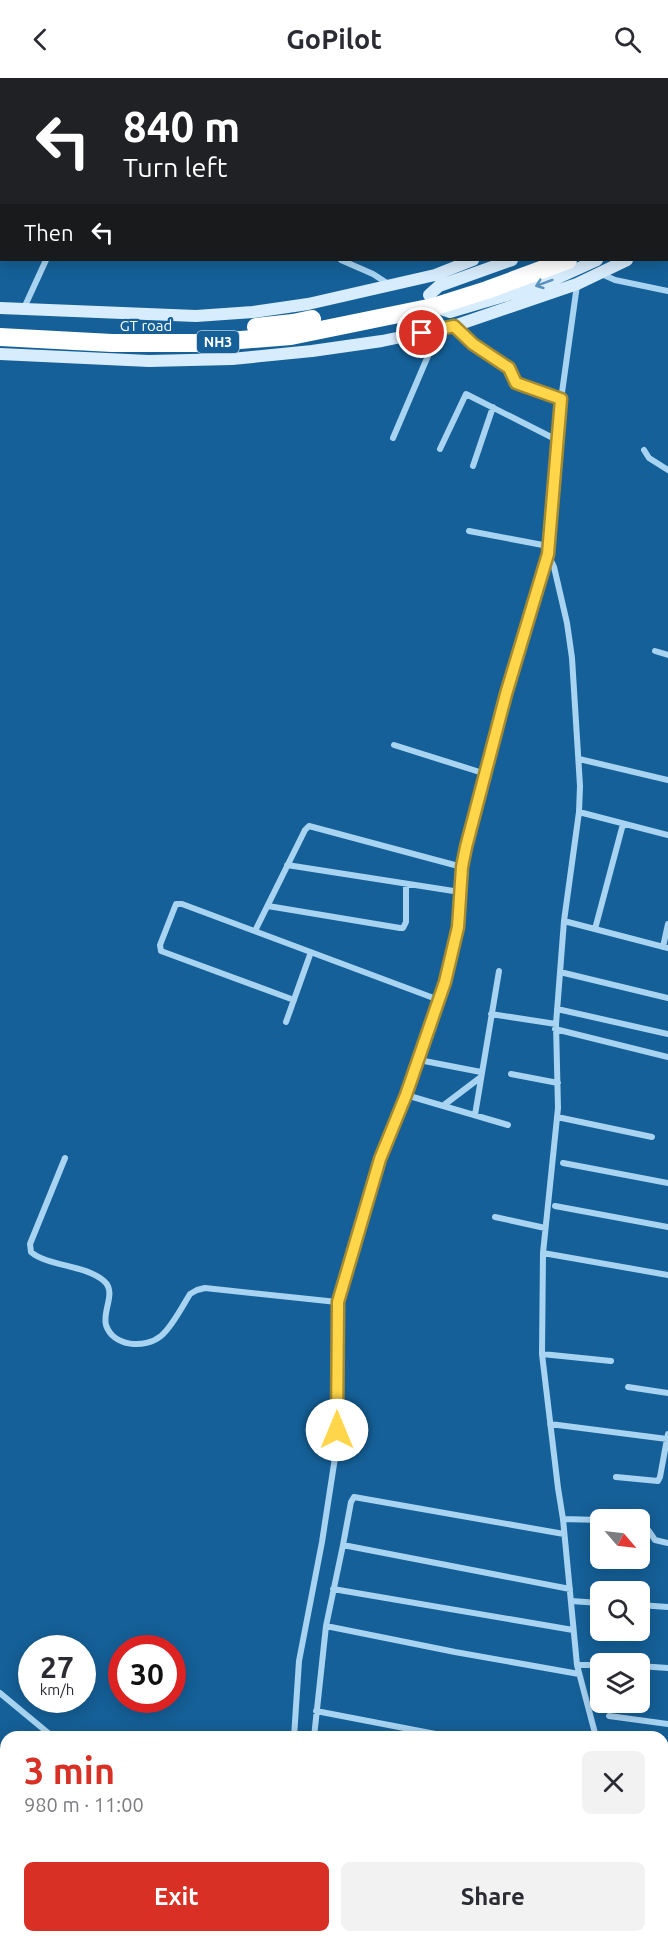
<!DOCTYPE html>
<meta charset="utf-8">
<style>
:root{--surface:#fff;--page:#f2f2f3;--text:#2b2b33;--muted:#7c7c81;--accent:#d93025}
body{margin:0;font-family:Ubuntu,sans-serif;background:var(--page);color:var(--text);height:100vh;display:flex;flex-direction:column;font-size:22px;white-space:nowrap}
*{box-sizing:border-box;margin:0}
p{font-size:20px;color:var(--muted)}
.icon{flex:none;width:33px;height:33px;fill:none;stroke:currentColor;stroke-width:2;stroke-linecap:round;stroke-linejoin:round}
.map{position:relative;flex:1;overflow:hidden}
.panel{position:absolute;left:0px;top:1653px;width:669px;height:212px;display:flex;flex-direction:column;background:var(--surface);border-radius:18px 18px 0 0;box-shadow:0 3px 15px #0003}
.panel>*{flex:none}
.hud{position:absolute;left:0px;top:0px;width:669px;height:183px;box-shadow:0 3px 15px #0003;background:#202124;color:#fff;overflow:hidden}
.needle{width:39px;rotate:118deg}
.buttons{position:absolute;left:590px;top:1431px;display:grid;gap:12px}
.buttons a{display:grid;place-items:center;width:60px;height:60px;border-radius:9px;background:var(--surface);box-shadow:0 3px 15px #0003;font-size:30px}
.speed{position:absolute;left:18px;top:1557px;display:flex;gap:12px;font-size:30px;font-weight:700;text-align:center}
.speed>*{display:grid;place-content:center;width:78px;height:78px;border-radius:50%;background:var(--surface);box-shadow:0 3px 15px #0003;line-height:1}
.speed small{font-size:15px;font-weight:400}
.speed .limit{border:9px solid #d22;background:#fff;color:#111}
.pin{position:absolute;display:grid;place-items:center;width:51px;height:51px;color:#fff;margin:-26px;border:3px solid #fff;border-radius:50%;box-shadow:0 2px 6px #0007}
.me{position:absolute;width:66px;margin:-33px;rotate:0deg;stroke-linejoin:round;filter:drop-shadow(0 0 4px #0008)}
.turn{display:flex;align-items:center;gap:21px;height:126px;padding:0 24px;font-size:27px}
.turn .icon{width:78px;height:78px;stroke-width:2.5}
.turn b{display:block;font-size:42px;line-height:51px}
.then{display:flex;align-items:center;height:57px;padding:0 24px;background:#0003;gap:12px;font-size:22px}
.round{display:grid;place-items:center;flex:none;width:63px;height:63px;border-radius:9px;background:var(--page)}
.summary{display:flex;align-items:center;justify-content:space-between;height:102px;padding:0 24px}
h1{font-size:36px;font-weight:700;line-height:45px;color:var(--accent)}
.primary-button{display:flex;gap:12px;margin-top:auto;padding:12px 24px}
.primary-button a{flex:1;height:69px;border-radius:9px;background:var(--accent);color:#fff;font-size:24px;font-weight:700;line-height:69px;text-align:center}
.primary-button a+a{background:var(--page);color:var(--text)}
header{display:flex;justify-content:space-between;align-items:center;height:78px;padding:0 24px;background:var(--surface);font-size:27px;font-weight:700}
.map>svg:first-child{display:block}
.lines{fill:none;stroke-linecap:round;stroke-linejoin:round}
.street{stroke:#a8d4f2;stroke-width:6}
.secondary{stroke:#d7ecfc;stroke-width:12}
.highway{stroke:#fff;stroke-width:18}
.oneway{stroke:#5991bb}
.route-casing{stroke:#a68a30;stroke-width:15}
.route{stroke:#ffd54a;stroke-width:10}
.labels{text-anchor:middle;dominant-baseline:central;stroke-width:4.5;stroke-linejoin:round;paint-order:stroke}
.shield{fill:#156098;stroke:#b9cfe0;stroke-width:1.5}
.shield-label{font-size:14px;font-weight:bold;fill:#fff}
.street-label{font-size:15px;fill:#fff;stroke:#156098}
</style>
<header><svg class="icon" aria-label="back" viewBox="0 0 24 24"><path d="M15 5l-7 7 7 7"/></svg>GoPilot<svg class="icon" aria-label="search" viewBox="0 0 24 24"><circle cx="10" cy="10" r="6"/><path d="M15 15l6 6"/></svg></header>
<div class="map">
<svg width="668" height="1864" viewBox="0 0 668 1864">
<rect width="100%" height="100%" fill="#156098"/>
<g class="lines">
<path class="street" d="M 45,0 L 51,2
M 227,0 L 231,2
M 525,0 L 528,2
M 138,2 L 144,0
M 282,2 L 282,0
M 379,2 L 379,0
M 449,2 L 450,0
M 580,2 L 580,0
M 0,133 L 2,133
M 341,182 L 373,196 L 390,207
M 599,195 L 615,202 L 668,213
M 577,207 L 559,336 L 548,476 L 554,489 L 567,545 L 572,580 L 580,708 L 579,734 L 564,843 L 556,946 L 558,1030 L 543,1175 L 542,1276 L 558,1410 L 563,1441 L 577,1587 L 596,1659
M 24,230 L 46,182
M 454,248 L 473,266 L 509,290 L 516,305 L 561,321
M 393,360 L 439,252
M 440,371 L 466,316 L 557,362
M 644,372 L 649,380 L 668,392
M 473,388 L 493,329
M 469,453 L 548,468
M 655,573 L 668,577
M 394,667 L 486,696
M 579,681 L 668,702
M 579,734 L 668,757
M 287,787 L 460,814
M 268,828 L 400,850 L 403,850 L 406,844 L 406,806
M 564,843 L 668,870
M 595,851 L 623,746
M 255,853 L 305,752 L 309,748 L 462,789
M 663,869 L 668,846
M 560,894 L 668,920
M 294,922 L 161,873 L 160,867 L 176,826 L 182,826 L 439,922
M 557,931 L 668,956
M 491,936 L 556,946
M 286,944 L 311,874
M 555,951 L 668,979
M 419,982 L 481,994
M 511,996 L 558,1005
M 406,1017 L 508,1047
M 444,1027 L 481,999
M 475,1037 L 499,893
M 557,1039 L 652,1059
M 65,1080 L 30,1166 L 31,1174 C 47,1188 86,1187 104,1203 C 117,1214 102,1233 106,1247 C 113,1269 145,1271 161,1258 C 172,1249 182,1229 190,1216 L 197,1212 L 205,1210 L 337,1224
M 563,1085 L 668,1105
M 555,1128 L 668,1149
M 495,1139 L 545,1150
M 543,1175 L 668,1197
M 542,1276 L 611,1283
M 628,1309 L 668,1315
M 550,1346 L 667,1361 L 668,1356
M 616,1399 L 658,1403 L 660,1399 L 667,1361
M 563,1441 L 600,1442
M 639,1444 L 646,1449 L 655,1462 L 668,1465
M 343,1467 L 351,1424 L 354,1419 L 564,1456
M 333,1511 L 573,1552
M 571,1523 L 600,1525
M 639,1527 L 668,1529
M 326,1548 L 455,1574 L 579,1596
M 577,1587 L 600,1587
M 639,1588 L 668,1590
M 0,1615 L 53,1659
M 316,1633 L 451,1659
M 609,1638 L 668,1646
M 294,1659 L 299,1583 L 322,1464 L 336,1373 L 337,1224 L 380,1081 L 406,1017 L 445,905 L 458,849 L 462,789 L 466,769 L 506,616 L 548,476
M 314,1659 L 326,1548 L 343,1467 L 570,1511
M 663,1698 L 668,1699
M 663,1751 L 668,1752
M 663,1855 L 668,1855
M 300,1858 L 310,1864
M 355,1858 L 383,1864
M 657,1858 L 658,1864
M 497,1864 L 498,1858"/>
<path class="secondary" d="M 429,217 L 439,208 L 512,182
M 435,229 L 450,234 L 544,206 L 597,182
M 0,230 L 196,238 L 253,234 L 308,226 L 435,197 L 473,182
M 0,276 L 149,283 L 232,281 L 312,273 L 382,263 L 454,248 L 577,206 L 627,182"/>
<path class="highway" d="M 256,249 L 293,245 L 312,241
M 0,259 L 112,265 L 203,265 L 291,258 L 433,229 L 487,212 L 568,182"/>
</g>
<defs><path id="oneway-shaft" d="M-6 0H5M1.5-3L5.5 0L1.5 3" fill="none" stroke-width="1.6" stroke-linecap="round" stroke-linejoin="round" transform="scale(1.5)"/></defs>
<use class="oneway" href="#oneway-shaft" transform="translate(544 205) rotate(160)"/>
<g class="lines">
<defs>
<path id="route" d="M 337,1352 L 338,1224 L 380,1081 L 406,1017 L 445,904 L 458,849 L 462,789 L 466,769 L 506,616 L 548,476 L 561,321 L 516,305 L 509,290 L 473,266 L 454,248 L 422,255"/>
</defs>
<use href="#route" class="route-casing"/>
<use href="#route" class="route"/>
</g>
<g class="labels">
<rect class="shield" x="197" y="253" width="42" height="22" rx="4.5"/>
<g class="shield-label">
<text x="218" y="264">NH3</text>
</g>
<g class="street-label">
<text x="146" y="247">GT road</text>
</g>
</g>
</svg>
<div class="buttons">
<a><svg class="needle" viewBox="-14 -14 28 28"><path d="M0-13l5 13h-10z" fill="#e53935"/><path d="M0 13l5-13h-10z" fill="#7c7c81"/></svg></a>
<a><svg class="icon" aria-label="search" viewBox="0 0 24 24"><circle cx="10" cy="10" r="6"/><path d="M15 15l6 6"/></svg></a>
<a><svg class="icon" aria-label="layers" viewBox="0 0 24 24"><path d="M12 4l9 5-9 5-9-5zM3 14l9 5 9-5"/></svg></a>
</div>
<div class="speed"><div>27<small>km/h</small></div><div class="limit">30</div></div>
<div class="pin" style="left:422px;top:255px;background:#d93025"><svg class="icon" aria-label="arrive" viewBox="0 0 24 24"><path d="M6 21V4h12l-3 4 3 4H6"/></svg></div>
<svg class="me" style="left:337px;top:1352px" viewBox="-20 -20 40 40"><circle r="19" fill="#fff"/><path d="M0-13L10 11 0 6-10 11z" fill="#ffd54a"/></svg>
<div class="hud">
<div class="turn"><svg class="icon" aria-label="left" viewBox="0 0 24 24"><path d="M17 20v-9H6M10 6l-5 5 5 5"/></svg><div><b>840 m</b>Turn left</div></div>
<div class="then">Then<svg class="icon" aria-label="left" viewBox="0 0 24 24"><path d="M17 20v-9H6M10 6l-5 5 5 5"/></svg></div>
</div>
<section class="panel">
<div class="summary"><div><h1>3 min</h1><p>980 m · 11:00</p></div><a class="round"><svg class="icon" aria-label="close" viewBox="0 0 24 24"><path d="M6 6l12 12M18 6L6 18"/></svg></a></div>
<div class="primary-button"><a>Exit</a><a>Share</a></div>
</section>
</div>
